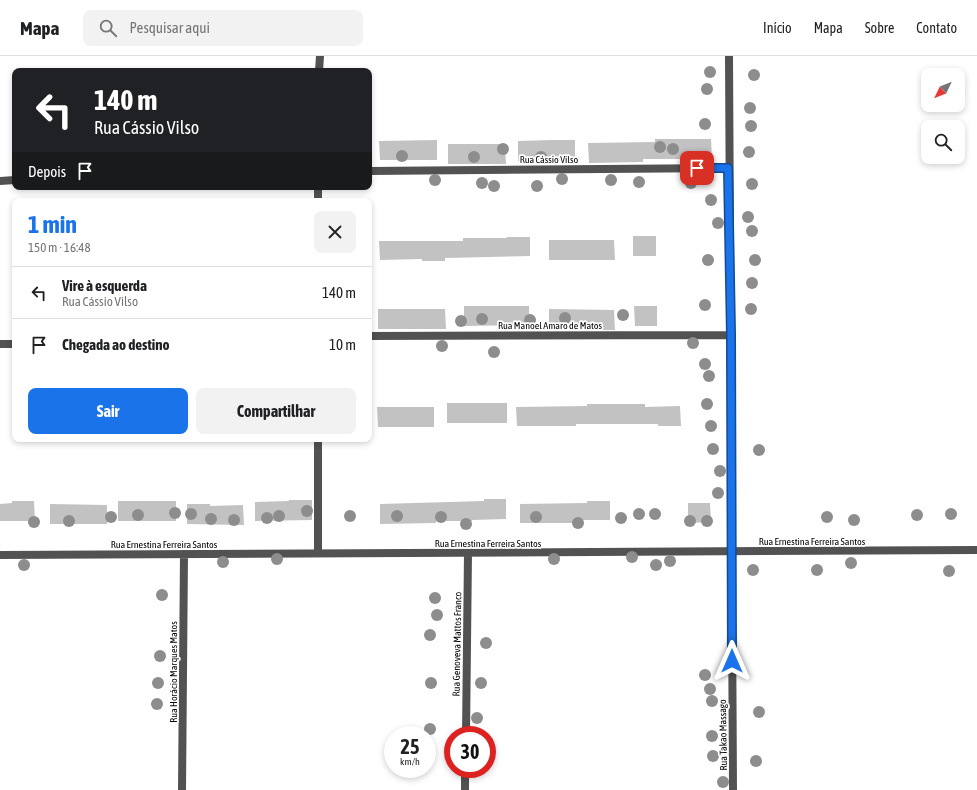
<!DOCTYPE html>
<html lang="pt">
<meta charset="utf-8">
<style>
:root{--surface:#fff;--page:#f2f2f2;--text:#202124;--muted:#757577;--line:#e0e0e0;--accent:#1a73e8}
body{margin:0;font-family:"Asap Condensed",sans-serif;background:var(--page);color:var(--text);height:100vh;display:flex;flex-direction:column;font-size:15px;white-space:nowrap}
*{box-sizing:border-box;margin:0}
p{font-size:13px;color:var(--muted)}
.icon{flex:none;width:22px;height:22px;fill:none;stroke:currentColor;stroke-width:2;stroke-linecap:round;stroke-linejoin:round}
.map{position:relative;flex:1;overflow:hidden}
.drawer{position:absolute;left:12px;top:142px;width:360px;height:244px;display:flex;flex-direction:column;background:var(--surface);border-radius:8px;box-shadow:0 2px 6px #0003}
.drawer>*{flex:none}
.top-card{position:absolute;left:12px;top:12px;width:360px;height:122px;border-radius:8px;box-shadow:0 2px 6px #0003;background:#202124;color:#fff;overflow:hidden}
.needle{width:26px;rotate:227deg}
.fabs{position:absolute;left:921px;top:12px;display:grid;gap:8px}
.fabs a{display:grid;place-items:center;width:44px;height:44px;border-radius:8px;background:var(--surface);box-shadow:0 2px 6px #0003;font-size:20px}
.speed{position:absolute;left:384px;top:670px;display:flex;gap:8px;font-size:20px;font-weight:700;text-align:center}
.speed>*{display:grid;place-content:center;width:52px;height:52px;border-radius:50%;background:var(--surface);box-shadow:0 2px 6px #0003;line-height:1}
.speed small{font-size:10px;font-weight:400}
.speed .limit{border:6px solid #d22;background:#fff;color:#111}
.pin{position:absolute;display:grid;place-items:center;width:34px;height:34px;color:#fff;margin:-17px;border-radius:8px;box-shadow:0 2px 6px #0006}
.me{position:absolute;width:44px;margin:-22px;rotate:0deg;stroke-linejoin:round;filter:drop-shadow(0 0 3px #0008)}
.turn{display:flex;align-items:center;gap:14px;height:84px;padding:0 16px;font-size:18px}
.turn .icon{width:52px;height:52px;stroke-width:2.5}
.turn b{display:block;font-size:28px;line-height:34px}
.then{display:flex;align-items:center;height:38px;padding:0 16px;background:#0003;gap:8px;font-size:15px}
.round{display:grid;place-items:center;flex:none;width:42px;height:42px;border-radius:8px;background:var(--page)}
.summary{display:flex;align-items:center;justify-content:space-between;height:68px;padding:0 16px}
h1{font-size:24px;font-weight:700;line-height:30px;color:var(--accent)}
.action{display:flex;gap:8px;margin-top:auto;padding:8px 16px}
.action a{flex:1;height:46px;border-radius:8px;background:var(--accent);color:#fff;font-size:16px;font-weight:700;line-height:46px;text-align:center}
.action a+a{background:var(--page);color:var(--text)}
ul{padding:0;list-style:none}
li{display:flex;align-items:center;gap:12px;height:52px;padding:0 16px;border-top:1px solid var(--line)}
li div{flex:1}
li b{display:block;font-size:15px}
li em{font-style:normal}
header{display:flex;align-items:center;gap:24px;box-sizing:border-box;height:56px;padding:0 20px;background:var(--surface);border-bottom:1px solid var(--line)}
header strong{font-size:19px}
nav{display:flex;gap:22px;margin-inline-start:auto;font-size:14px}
.search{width:280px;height:36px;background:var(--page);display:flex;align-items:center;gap:10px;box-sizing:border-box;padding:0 14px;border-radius:8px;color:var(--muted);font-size:15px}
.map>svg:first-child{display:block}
.building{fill:#c2c2c2}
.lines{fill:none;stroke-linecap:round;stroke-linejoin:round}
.minor{stroke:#525252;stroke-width:8}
.tree{fill:#8d8d8d}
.route-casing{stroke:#114b97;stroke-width:10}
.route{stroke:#1a73e8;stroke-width:7}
.labels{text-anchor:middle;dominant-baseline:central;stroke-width:3.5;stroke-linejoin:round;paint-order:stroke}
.street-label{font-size:10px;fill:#000;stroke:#fff}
</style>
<header>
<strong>Mapa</strong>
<div class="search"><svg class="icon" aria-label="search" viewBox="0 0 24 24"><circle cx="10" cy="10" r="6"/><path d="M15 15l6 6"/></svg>Pesquisar aqui</div>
<nav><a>Início</a><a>Mapa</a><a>Sobre</a><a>Contato</a></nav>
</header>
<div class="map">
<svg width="977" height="734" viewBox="0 0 977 734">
<rect width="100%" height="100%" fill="#fff"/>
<path class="building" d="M 655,83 L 711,83 L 712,103 L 643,103 L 643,106 L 589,107 L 588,87 L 655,86 Z
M 437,84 L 437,104 L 380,104 L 379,85 Z
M 552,84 L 575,84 L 575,104 L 518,105 L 518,85 Z
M 448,88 L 505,88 L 506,108 L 448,108 Z
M 633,180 L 656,180 L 656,200 L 633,200 Z
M 507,181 L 530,181 L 530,200 L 445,202 L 445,205 L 422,205 L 422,203 L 380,204 L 379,185 L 463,185 L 463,182 L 507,182 Z
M 549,184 L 614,184 L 615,204 L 549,204 Z
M 464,250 L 529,250 L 529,269 L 464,270 Z
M 634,250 L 657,250 L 657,270 L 635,270 Z
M 378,253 L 445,253 L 446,273 L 378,273 Z
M 549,253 L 614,254 L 615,274 L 592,274 L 592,272 L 549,273 Z
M 447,347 L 507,347 L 507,367 L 447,367 Z
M 587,348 L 645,348 L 645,351 L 680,350 L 681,370 L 658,370 L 658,368 L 576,368 L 576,370 L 517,370 L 516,351 L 587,350 Z
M 377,351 L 434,351 L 434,371 L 378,371 Z
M 484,443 L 506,443 L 506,463 L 472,464 L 472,465 L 436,465 L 436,467 L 380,468 L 380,448 L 484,445 Z
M 289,444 L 312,444 L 312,464 L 255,465 L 255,446 L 289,445 Z
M 12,445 L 34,445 L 35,465 L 0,465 L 0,448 L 12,447 Z
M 118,445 L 176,445 L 176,465 L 118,465 Z
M 587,445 L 610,445 L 610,464 L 574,464 L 574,467 L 520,467 L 520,448 L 587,447 Z
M 688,447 L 710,447 L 711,466 L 688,467 Z
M 50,448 L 107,449 L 107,468 L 50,468 Z
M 187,448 L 210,448 L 210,450 L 243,449 L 244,469 L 187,468 Z"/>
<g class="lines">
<path class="minor" d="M 729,0 L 733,734
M 319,15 L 320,0
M 369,115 L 728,112
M 0,125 L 15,124
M 318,131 L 318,145
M 369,280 L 731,279
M 0,288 L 15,288
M 318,497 L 318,383
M 0,499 L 977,494
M 466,679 L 468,497
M 182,734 L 184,498
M 465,734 L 465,713"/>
</g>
<g class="tree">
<circle cx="710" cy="16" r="6"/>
<circle cx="754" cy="19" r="6"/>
<circle cx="707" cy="33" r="6"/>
<circle cx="750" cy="52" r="6"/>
<circle cx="705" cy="68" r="6"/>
<circle cx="751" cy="70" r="6"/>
<circle cx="660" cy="91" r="6"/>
<circle cx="503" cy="93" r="6"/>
<circle cx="673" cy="93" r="6"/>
<circle cx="749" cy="96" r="6"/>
<circle cx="402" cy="100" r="6"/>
<circle cx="474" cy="101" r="6"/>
<circle cx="541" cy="101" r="6"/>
<circle cx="562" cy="123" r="6"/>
<circle cx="435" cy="124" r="6"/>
<circle cx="611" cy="124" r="6"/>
<circle cx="639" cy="126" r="6"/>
<circle cx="482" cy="127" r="6"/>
<circle cx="691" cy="127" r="6"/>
<circle cx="752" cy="128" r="6"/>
<circle cx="494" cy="130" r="6"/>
<circle cx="537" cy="130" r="6"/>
<circle cx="711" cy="144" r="6"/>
<circle cx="748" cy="161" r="6"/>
<circle cx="718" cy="167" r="6"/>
<circle cx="752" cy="175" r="6"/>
<circle cx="708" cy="204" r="6"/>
<circle cx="755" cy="204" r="6"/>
<circle cx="752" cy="227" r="6"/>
<circle cx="705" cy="249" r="6"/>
<circle cx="751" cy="253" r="6"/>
<circle cx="623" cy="259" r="6"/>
<circle cx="565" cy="262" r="6"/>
<circle cx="482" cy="263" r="6"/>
<circle cx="530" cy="264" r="6"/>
<circle cx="461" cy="265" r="6"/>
<circle cx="693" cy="287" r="6"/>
<circle cx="442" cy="290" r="6"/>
<circle cx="494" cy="296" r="6"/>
<circle cx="705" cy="308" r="6"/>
<circle cx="709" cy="320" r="6"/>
<circle cx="707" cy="348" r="6"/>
<circle cx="711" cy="370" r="6"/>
<circle cx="713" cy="393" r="6"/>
<circle cx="759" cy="394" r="6"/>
<circle cx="720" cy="415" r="6"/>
<circle cx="718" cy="437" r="6"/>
<circle cx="307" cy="455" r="6"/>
<circle cx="175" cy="457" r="6"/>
<circle cx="191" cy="458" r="6"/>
<circle cx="639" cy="458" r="6"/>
<circle cx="655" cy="458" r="6"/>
<circle cx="951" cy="458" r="6"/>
<circle cx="138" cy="459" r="6"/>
<circle cx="917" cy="459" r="6"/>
<circle cx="279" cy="460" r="6"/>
<circle cx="350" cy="460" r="6"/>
<circle cx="397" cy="460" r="6"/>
<circle cx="111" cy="461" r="6"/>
<circle cx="441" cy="461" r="6"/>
<circle cx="536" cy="461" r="6"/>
<circle cx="827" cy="461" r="6"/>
<circle cx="267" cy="462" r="6"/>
<circle cx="621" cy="462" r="6"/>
<circle cx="211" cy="463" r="6"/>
<circle cx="234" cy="464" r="6"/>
<circle cx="854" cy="464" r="6"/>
<circle cx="69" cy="465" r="6"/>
<circle cx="690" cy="465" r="6"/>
<circle cx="707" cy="465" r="6"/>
<circle cx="34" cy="466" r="6"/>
<circle cx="578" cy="467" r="6"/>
<circle cx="466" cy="468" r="6"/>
<circle cx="632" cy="501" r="6"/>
<circle cx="277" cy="503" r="6"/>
<circle cx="554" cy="503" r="6"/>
<circle cx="670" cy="505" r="6"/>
<circle cx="223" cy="506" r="6"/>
<circle cx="851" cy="507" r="6"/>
<circle cx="24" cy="509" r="6"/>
<circle cx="656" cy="509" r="6"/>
<circle cx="753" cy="514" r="6"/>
<circle cx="817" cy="514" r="6"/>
<circle cx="949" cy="515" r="6"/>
<circle cx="162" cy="539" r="6"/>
<circle cx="435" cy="542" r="6"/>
<circle cx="437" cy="559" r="6"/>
<circle cx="430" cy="579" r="6"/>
<circle cx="486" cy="587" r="6"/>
<circle cx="160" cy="600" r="6"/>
<circle cx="705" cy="619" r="6"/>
<circle cx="158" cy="627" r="6"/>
<circle cx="431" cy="627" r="6"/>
<circle cx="481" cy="627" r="6"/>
<circle cx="710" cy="633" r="6"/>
<circle cx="712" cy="645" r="6"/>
<circle cx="157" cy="648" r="6"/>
<circle cx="759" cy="656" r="6"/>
<circle cx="477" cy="662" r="6"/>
<circle cx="430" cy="673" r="6"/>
<circle cx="712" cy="680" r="6"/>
<circle cx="713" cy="700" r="6"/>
<circle cx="756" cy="705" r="6"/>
<circle cx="723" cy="726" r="6"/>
</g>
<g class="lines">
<defs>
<path id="route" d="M 697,112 L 728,112 L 731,279 L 732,605"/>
</defs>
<use href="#route" class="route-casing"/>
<use href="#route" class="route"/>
</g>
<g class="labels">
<g class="street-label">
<text x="549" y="103">Rua Cássio Vilso</text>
<text x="550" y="269">Rua Manoel Amaro de Matos</text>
<text x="812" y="485">Rua Ernestina Ferreira Santos</text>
<text x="488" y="487">Rua Ernestina Ferreira Santos</text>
<text x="164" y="488">Rua Ernestina Ferreira Santos</text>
<text transform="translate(457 588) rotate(-89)">Rua Genoveva Mattos Franco</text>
<text transform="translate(173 616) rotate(-90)">Rua Horácio Marques Matos</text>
<text transform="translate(723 679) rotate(-91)">Rua Takao Massago</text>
</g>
</g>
</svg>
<div class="fabs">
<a><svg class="needle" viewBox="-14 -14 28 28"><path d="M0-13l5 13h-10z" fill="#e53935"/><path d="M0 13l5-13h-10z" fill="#757577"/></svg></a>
<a><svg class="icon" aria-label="search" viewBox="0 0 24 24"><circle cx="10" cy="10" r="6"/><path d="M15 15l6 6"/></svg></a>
</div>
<div class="speed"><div>25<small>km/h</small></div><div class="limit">30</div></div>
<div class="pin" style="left:697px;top:112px;background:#d93025"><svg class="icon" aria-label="arrive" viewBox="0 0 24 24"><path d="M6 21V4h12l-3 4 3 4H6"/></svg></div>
<svg class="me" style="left:732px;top:605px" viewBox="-20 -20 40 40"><path d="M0-17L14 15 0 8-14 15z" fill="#1a73e8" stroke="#fff" stroke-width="4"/></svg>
<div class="top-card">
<div class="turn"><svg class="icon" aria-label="left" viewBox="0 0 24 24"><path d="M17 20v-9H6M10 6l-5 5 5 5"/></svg><div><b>140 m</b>Rua Cássio Vilso</div></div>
<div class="then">Depois<svg class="icon" aria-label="arrive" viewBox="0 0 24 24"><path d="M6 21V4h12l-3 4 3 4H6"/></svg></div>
</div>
<section class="drawer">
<div class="summary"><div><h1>1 min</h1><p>150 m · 16:48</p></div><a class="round"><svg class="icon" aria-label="close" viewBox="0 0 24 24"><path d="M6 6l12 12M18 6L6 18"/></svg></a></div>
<ul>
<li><svg class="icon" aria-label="left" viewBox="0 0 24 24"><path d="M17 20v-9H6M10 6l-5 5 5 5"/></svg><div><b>Vire à esquerda</b><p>Rua Cássio Vilso</p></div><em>140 m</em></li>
<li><svg class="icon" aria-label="arrive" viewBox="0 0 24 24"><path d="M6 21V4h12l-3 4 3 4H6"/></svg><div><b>Chegada ao destino</b></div><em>10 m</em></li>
</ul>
<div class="action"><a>Sair</a><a>Compartilhar</a></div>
</section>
</div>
